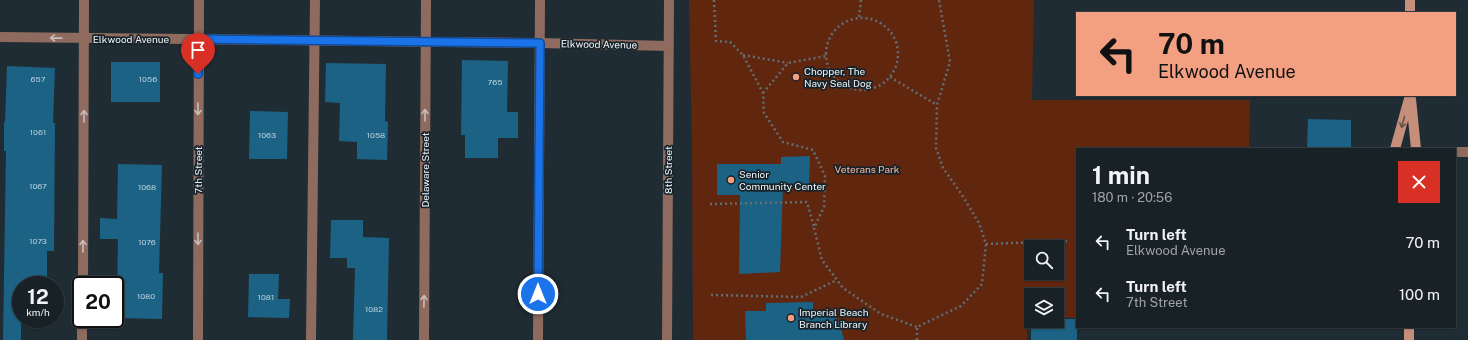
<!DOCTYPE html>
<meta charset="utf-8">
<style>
:root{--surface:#182126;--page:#21292e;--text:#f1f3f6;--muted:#9fa3a7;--line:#363e43}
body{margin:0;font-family:"Public Sans",sans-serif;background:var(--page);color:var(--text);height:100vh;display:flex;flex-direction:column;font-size:15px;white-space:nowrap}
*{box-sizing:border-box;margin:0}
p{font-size:13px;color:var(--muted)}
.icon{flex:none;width:22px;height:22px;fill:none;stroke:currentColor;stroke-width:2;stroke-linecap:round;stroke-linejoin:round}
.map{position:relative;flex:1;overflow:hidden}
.panel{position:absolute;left:1076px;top:148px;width:380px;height:180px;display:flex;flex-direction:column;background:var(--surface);border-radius:0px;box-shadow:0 1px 3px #0004,0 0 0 1px var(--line)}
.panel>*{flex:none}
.banner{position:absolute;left:1076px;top:12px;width:380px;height:84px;border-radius:0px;box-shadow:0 1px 3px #0004,0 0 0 1px var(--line);background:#f2a081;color:#111;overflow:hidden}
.tools{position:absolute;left:1024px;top:240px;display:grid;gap:8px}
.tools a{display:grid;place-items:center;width:40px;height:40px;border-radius:0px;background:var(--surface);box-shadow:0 1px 3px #0004,0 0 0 1px var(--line);font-size:20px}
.speed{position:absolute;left:12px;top:276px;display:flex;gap:8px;font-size:20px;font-weight:700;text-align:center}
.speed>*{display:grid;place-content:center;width:52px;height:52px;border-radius:50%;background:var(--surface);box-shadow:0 1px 3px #0004,0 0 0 1px var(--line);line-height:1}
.speed small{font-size:10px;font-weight:400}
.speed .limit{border:2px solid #111;border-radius:6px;background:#fff;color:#111}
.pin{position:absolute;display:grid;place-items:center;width:34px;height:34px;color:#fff;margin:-41px -17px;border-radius:50% 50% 50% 0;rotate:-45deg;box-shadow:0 0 4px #0007}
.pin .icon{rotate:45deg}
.me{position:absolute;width:44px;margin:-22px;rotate:0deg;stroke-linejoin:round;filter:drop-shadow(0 0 3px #0008)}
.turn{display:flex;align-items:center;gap:14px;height:84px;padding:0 16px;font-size:18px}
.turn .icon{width:52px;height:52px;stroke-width:2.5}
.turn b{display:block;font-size:28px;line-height:34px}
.round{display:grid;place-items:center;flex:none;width:42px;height:42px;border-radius:0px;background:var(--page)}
.head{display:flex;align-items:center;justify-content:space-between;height:68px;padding:0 16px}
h1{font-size:24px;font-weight:700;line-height:30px}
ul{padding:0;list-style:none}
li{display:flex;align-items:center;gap:12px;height:52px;padding:0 16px}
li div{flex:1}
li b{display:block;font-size:15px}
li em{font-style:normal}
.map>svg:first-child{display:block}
.green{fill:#61260e;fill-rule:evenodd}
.building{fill:#1c6284}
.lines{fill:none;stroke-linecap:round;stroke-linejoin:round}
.path{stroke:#636e74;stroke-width:2.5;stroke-dasharray:2 3;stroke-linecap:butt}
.lane{stroke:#8e6b5e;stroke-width:10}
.street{stroke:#8e6b5e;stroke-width:10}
.secondary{stroke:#c68f7b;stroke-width:10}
.oneway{stroke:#c7bebc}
.oneway2{stroke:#66534e}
.route-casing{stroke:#114b97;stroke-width:10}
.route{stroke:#1a73e8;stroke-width:7}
.poi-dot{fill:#f2a081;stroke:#172229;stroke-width:1.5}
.labels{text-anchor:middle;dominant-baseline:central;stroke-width:3.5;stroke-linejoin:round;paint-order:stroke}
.number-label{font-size:8px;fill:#b9d0dc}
.street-label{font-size:10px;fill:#edf5fa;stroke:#172229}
.poi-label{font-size:10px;fill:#edf5fa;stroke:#172229;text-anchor:start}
.park-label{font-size:10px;fill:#fcbaa2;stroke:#172229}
</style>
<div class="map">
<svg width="1468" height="340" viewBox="0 0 1468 340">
<rect width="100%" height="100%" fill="#202c33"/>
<path class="green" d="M 689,0 L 1034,0 L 1032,100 L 1250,100 L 1249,149 L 1077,149 L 1077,318 L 1057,317 L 1057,295 L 1031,295 L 1031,317 L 1027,318 L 1027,340 L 693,340 L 692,149 ZM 1031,247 L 1057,247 L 1057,273 L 1031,273 Z"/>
<path class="building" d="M 462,60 L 508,61 L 507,112 L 518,112 L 518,138 L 498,138 L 498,158 L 465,158 L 465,135 L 461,135 Z
M 111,62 L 160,62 L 160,102 L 111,102 Z
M 326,63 L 386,64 L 385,121 L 388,122 L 387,160 L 357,159 L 357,142 L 339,141 L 340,103 L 325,102 Z
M 7,66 L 55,68 L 53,123 L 55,123 L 54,251 L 47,251 L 47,285 L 21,285 L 21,340 L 3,340 L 6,151 L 4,151 L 4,122 L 5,122 Z
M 250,111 L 288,112 L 287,159 L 249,159 Z
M 1308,119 L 1351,120 L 1351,149 L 1307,149 Z
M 810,156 L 809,186 L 783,186 L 780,272 L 739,274 L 740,195 L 717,195 L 717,164 L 781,164 L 781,157 Z
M 118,164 L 162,165 L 159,273 L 163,273 L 162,319 L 115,318 L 115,293 L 117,293 L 118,239 L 100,239 L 100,218 L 117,219 Z
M 331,220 L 363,220 L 363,237 L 389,238 L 387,340 L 353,340 L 355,268 L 347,268 L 347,258 L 330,258 Z
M 249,274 L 279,274 L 278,299 L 290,299 L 289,318 L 248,317 Z
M 813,302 L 813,311 L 831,310 L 840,324 L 844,340 L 746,340 L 745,311 L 766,311 L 766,303 Z
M 1031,319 L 1031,321 L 1057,321 L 1057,319 L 1077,319 L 1077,340 L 1031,340 Z"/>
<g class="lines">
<path class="path" d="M 714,0 L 716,41 L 730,42 L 743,55 L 763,93 L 764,113 L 783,142 L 813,150 L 825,176 L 824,207 L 814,228 L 822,260 L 843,288 L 881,314 L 917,327
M 859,17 L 861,0
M826 54a36 36 0 1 1 72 0a36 36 0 1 1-72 0Z
M 743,55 L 788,63
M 890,77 L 937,105
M 763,93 L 788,63 L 826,56
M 710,204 L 807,202 L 814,227
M 986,244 L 1067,241
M 711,295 L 801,297 L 837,280
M 917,340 L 917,327 L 961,306 L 982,284 L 986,244 L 979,223 L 962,195 L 943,168 L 936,148 L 937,105 L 950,62 L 939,0"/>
<path class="lane" d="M 83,285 L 84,0
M 82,340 L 82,319
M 311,340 L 315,0
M 538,340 L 540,0"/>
<path class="street" d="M 0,37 L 540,43 L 669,46
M 1455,152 L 1468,152
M 198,340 L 199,0
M 424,340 L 426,0
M 667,340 L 669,0"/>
<path class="secondary" d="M 1410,13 L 1410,0
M 1411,99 L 1416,149
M 1395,149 L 1410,95
M 1409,327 L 1409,340"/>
</g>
<defs><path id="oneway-shaft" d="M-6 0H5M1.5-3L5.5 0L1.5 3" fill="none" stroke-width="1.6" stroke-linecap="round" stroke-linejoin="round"/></defs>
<g class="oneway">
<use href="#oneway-shaft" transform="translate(56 38) rotate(-179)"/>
<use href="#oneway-shaft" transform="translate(198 109) rotate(90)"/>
<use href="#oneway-shaft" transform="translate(425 115) rotate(-90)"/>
<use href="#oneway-shaft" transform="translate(84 116) rotate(-90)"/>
<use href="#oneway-shaft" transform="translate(198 239) rotate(90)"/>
<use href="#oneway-shaft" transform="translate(83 246) rotate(-90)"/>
<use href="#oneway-shaft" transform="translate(424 301) rotate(-89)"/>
</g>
<use class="oneway2" href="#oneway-shaft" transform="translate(1403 122) rotate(105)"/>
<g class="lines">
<defs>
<path id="route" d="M 198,74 L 198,39 L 540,43 L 538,294"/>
</defs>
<use href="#route" class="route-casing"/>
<use href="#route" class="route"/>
</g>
<g class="poi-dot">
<circle cx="796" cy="77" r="4"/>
<circle cx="731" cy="180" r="4"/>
<circle cx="791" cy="318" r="4"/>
</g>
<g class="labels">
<g class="number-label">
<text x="38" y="79">657</text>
<text x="148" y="79">1056</text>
<text x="495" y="82">765</text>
<text x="38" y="132">1061</text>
<text x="267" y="135">1063</text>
<text x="376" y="135">1058</text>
<text x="38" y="186">1067</text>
<text x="147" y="187">1068</text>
<text x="38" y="241">1073</text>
<text x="147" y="242">1076</text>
<text x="146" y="296">1080</text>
<text x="266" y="297">1081</text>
<text x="374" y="309">1082</text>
</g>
<g class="street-label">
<text x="131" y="39">Elkwood Avenue</text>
<text transform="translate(599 44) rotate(1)">Elkwood Avenue</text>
<text transform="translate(198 170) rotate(-90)">7th Street</text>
<text transform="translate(425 170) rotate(-90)">Delaware Street</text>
<text transform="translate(668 170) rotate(-90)">8th Street</text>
</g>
<g class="poi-label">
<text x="804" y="71">Chopper, The<tspan x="804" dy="12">Navy Seal Dog</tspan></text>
<text x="739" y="174">Senior<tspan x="739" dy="12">Community Center</tspan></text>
<text x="799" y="312">Imperial Beach<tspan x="799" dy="12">Branch Library</tspan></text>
</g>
<g class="park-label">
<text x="867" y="169">Veterans Park</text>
</g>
</g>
</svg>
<div class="tools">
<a><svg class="icon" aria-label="search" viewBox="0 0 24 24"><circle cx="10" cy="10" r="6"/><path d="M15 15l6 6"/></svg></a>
<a><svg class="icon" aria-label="layers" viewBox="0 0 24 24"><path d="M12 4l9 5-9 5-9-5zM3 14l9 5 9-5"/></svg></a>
</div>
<div class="speed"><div>12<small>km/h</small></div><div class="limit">20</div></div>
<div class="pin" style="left:198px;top:74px;background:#d93025"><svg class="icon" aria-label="arrive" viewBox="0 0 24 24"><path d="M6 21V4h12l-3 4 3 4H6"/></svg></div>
<svg class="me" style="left:538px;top:294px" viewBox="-20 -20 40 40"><circle r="17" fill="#1a73e8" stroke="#fff" stroke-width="3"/><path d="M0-11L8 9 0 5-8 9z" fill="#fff"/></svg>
<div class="banner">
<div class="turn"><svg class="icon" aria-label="left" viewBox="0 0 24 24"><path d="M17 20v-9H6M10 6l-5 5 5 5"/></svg><div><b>70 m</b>Elkwood Avenue</div></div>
</div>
<section class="panel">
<div class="head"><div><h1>1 min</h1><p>180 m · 20:56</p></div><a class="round" style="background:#d93025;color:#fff"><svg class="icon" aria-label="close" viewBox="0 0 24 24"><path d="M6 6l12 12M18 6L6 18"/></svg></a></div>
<ul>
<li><svg class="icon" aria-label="left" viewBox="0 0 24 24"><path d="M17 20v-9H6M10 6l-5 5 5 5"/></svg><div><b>Turn left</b><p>Elkwood Avenue</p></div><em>70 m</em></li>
<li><svg class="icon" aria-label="left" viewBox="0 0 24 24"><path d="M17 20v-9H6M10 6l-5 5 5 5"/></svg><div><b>Turn left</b><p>7th Street</p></div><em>100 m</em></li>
</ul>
</section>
</div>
